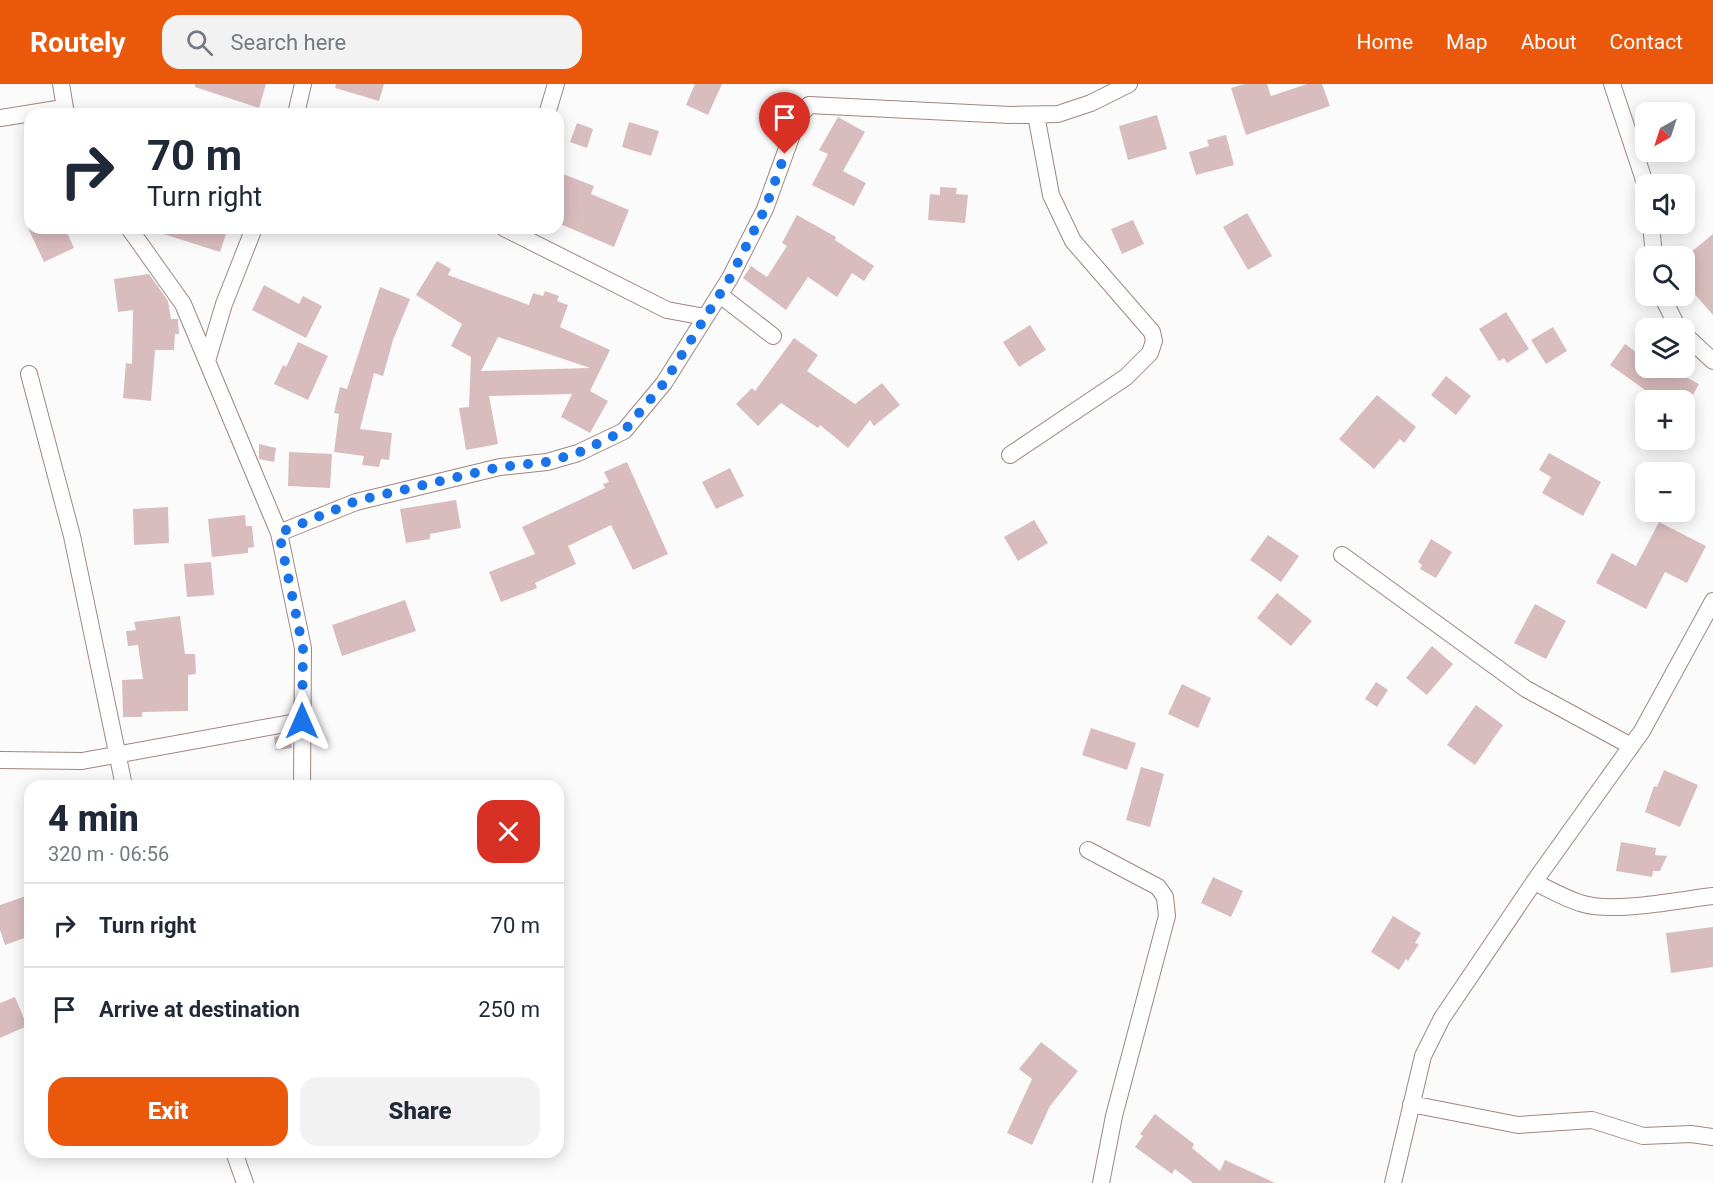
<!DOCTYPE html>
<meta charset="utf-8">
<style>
:root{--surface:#fff;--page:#f2f2f3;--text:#1f2937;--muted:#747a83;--line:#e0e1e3;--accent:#ea580c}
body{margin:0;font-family:Roboto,sans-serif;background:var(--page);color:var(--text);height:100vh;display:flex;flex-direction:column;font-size:22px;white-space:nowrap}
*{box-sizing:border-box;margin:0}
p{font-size:20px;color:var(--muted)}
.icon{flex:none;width:33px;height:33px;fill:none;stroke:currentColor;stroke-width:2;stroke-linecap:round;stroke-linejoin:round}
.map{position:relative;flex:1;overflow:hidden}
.side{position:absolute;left:24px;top:696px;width:540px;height:378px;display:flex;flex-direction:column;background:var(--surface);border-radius:18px;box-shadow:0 3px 15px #0003}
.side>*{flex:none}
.top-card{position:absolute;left:24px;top:24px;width:540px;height:126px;border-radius:18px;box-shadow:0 3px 15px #0003;background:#fff;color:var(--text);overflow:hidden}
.needle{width:39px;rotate:219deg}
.controls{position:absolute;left:1635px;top:18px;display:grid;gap:12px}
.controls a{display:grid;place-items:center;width:60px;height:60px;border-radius:12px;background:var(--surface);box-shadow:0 3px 15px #0003;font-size:30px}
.pin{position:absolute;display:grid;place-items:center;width:51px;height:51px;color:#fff;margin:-62px -26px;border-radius:50% 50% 50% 0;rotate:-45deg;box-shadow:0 0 6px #0007}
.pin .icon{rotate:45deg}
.me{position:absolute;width:66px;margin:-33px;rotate:0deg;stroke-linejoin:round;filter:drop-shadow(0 0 4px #0008)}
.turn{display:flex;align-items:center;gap:21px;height:126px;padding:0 24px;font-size:27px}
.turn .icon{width:78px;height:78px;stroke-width:2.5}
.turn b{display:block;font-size:42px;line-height:51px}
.round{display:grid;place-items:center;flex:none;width:63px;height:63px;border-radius:18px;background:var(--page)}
.head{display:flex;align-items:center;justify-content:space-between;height:102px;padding:0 24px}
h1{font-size:36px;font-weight:800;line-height:45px}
.action{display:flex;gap:12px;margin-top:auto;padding:12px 24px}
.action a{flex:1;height:69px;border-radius:18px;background:var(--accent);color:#fff;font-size:24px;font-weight:800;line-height:69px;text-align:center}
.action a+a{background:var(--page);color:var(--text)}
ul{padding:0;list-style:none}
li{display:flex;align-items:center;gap:18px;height:84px;padding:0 24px;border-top:2px solid var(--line)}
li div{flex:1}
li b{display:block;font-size:22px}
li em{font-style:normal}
header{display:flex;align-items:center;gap:36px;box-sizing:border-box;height:84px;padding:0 30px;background:var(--accent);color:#fff}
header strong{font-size:28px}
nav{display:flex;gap:33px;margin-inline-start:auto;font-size:21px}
.search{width:420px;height:54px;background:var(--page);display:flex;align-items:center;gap:15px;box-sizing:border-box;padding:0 21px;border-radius:18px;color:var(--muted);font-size:22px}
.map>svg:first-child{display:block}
.building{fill:#d9bcbe;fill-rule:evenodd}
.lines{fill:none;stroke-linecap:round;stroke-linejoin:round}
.minor-casing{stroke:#a0867f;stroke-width:18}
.minor{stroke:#fff;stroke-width:16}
.route{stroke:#1a73e8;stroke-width:10;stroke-dasharray:0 18}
</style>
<header>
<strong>Routely</strong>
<div class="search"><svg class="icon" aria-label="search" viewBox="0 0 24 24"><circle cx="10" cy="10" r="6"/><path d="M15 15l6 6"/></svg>Search here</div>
<nav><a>Home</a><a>Map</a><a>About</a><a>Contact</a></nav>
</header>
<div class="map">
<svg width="1713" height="1099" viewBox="0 0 1713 1099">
<rect width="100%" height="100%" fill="#fbfbfb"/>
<path class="building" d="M 195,0 L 266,0 L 259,24 L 195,3 Z
M 336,0 L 384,0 L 379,17 L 335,4 Z
M 695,0 L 722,0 L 708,31 L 686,21 Z
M 1245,0 L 1267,0 L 1271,12 L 1307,0 L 1322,0 L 1330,22 L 1246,51 L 1231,4 Z
M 1157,31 L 1167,65 L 1128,76 L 1119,42 Z
M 838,33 L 865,48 L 843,87 L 866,99 L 854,122 L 812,101 L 828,70 L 819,66 Z
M 629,38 L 659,47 L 651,72 L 622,63 Z
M 577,39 L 593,45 L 587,64 L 570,58 Z
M 1226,51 L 1234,81 L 1196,91 L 1189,68 L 1209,62 L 1207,56 Z
M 558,88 L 594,102 L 591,110 L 629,126 L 614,163 L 558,139 Z
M 940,103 L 957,104 L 956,110 L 968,111 L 965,139 L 928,136 L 930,110 L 940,111 Z
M 1247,129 L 1272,172 L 1248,186 L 1223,143 Z
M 797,131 L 836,153 L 835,156 L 874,182 L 864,197 L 852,189 L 837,213 L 808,193 L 786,226 L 743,194 L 751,182 L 767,193 L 787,162 L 782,159 Z
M 1133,136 L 1144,160 L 1122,170 L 1111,145 Z
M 28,144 L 65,144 L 74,164 L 44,178 Z
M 155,144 L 228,144 L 220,168 L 154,147 Z
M 1713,150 L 1713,231 L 1684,198 L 1684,174 Z
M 437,177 L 451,185 L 448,191 L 529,221 L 533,209 L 543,212 L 545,207 L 559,212 L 557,217 L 568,221 L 560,243 L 610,266 L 590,307 L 608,317 L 590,349 L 561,333 L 572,310 L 489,312 L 498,360 L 466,366 L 459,324 L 469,323 L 471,273 L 451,262 L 462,240 L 416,211 ZM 498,253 L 590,284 L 481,287 Z
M 149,190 L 168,217 L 171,235 L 178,235 L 179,250 L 175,250 L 174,266 L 155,266 L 151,317 L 123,314 L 126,279 L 132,280 L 133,226 L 118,228 L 114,195 Z
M 264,201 L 299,220 L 303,212 L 322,222 L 306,254 L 252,226 Z
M 380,203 L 410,215 L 393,256 L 383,292 L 374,289 L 360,345 L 392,349 L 389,376 L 381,375 L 379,383 L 362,381 L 364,372 L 334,368 L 339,330 L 334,329 L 340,303 L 347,305 Z
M 1506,228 L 1529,265 L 1507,279 L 1504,274 L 1499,277 L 1479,245 Z
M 1030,241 L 1046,266 L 1019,283 L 1003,258 Z
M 1553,243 L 1567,267 L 1546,280 L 1531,256 Z
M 794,254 L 818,271 L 807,287 L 855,320 L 882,299 L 900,321 L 874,342 L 870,336 L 848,364 L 820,341 L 818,344 L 781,319 L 758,342 L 736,320 L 752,304 L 755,307 Z
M 298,258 L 328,272 L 308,316 L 274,300 L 283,281 L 286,283 Z
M 1625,260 L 1646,275 L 1646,284 L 1669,284 L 1699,300 L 1690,316 L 1643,316 L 1648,308 L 1610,281 Z
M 1446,292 L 1471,312 L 1456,331 L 1431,311 Z
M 1377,311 L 1416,343 L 1404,359 L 1400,355 L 1374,385 L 1339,355 Z
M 259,360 L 276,364 L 274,378 L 259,375 Z
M 289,368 L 332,370 L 330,404 L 288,402 Z
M 1549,369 L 1601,398 L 1583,432 L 1542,409 L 1551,393 L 1539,386 Z
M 627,378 L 668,470 L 633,486 L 611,441 L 568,462 L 576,480 L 535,499 L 537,504 L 501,518 L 489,488 L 535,470 L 522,443 L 605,404 L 603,400 L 609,398 L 604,388 Z
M 730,384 L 744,412 L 716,425 L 702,398 Z
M 456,416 L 461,444 L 430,450 L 430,455 L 406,459 L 400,425 Z
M 168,423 L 169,459 L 134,461 L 133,425 Z
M 245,431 L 246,442 L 252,442 L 254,463 L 248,464 L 248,469 L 212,473 L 208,435 Z
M 1034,436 L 1048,459 L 1018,477 L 1004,453 Z
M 1659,438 L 1706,462 L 1687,499 L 1665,488 L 1646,525 L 1596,499 L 1612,469 L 1636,482 Z
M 1268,451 L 1299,472 L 1281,498 L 1250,476 Z
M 1431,455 L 1452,468 L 1436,494 L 1420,485 L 1422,481 L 1418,478 Z
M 211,478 L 214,511 L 187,513 L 184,480 Z
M 1277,509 L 1312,537 L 1291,562 L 1257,534 Z
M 405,516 L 416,547 L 342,572 L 332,541 Z
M 1535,520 L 1566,537 L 1546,575 L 1514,559 Z
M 180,532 L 185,570 L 195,570 L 196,590 L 188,591 L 188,627 L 142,628 L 142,633 L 123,633 L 122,596 L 143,595 L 138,561 L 128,562 L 126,547 L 136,546 L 134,538 Z
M 1432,562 L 1453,580 L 1427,611 L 1406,594 Z
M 1376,598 L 1388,606 L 1377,623 L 1365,615 Z
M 1182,600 L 1211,614 L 1198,644 L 1168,630 Z
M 1476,621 L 1503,641 L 1475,681 L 1447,661 Z
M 1091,644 L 1136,659 L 1127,686 L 1082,671 Z
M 290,650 L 292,664 L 276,666 L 274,653 Z
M 1141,683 L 1164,690 L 1150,743 L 1126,736 Z
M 1664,686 L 1698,701 L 1680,743 L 1645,728 L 1654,702 L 1657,703 Z
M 1621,758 L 1656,764 L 1655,771 L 1667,772 L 1660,787 L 1653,787 L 1652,793 L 1616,787 Z
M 1213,793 L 1243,807 L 1231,833 L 1201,819 Z
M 26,812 L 30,825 L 30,852 L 5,861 L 0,846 L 0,821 Z
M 1393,832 L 1421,849 L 1415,859 L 1419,860 L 1408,877 L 1406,875 L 1399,886 L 1371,868 Z
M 1713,843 L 1713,883 L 1671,889 L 1666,849 Z
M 15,913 L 27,942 L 0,954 L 0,919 Z
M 1041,958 L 1078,987 L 1050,1022 L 1032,1061 L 1007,1049 L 1032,995 L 1019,985 Z
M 1155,1030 L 1194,1060 L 1192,1064 L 1220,1087 L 1225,1076 L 1275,1099 L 1193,1099 L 1175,1085 L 1172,1090 L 1135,1063 L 1143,1052 L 1140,1050 Z"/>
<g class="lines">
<defs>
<path id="minor" d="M 61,0 L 66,30
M 1612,0 L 1643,93 L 1646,110
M 296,30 L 303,0
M 547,30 L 556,0
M 0,34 L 63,24
M 1651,140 L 1654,172
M 129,144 L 183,220 L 279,449 L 303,564 L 302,702
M 504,144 L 667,226 L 705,233
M 720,211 L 773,252
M 1662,212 L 1678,244
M 1684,250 L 1713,277
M 207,277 L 224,220 L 254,144
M 29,290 L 72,452 L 124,702
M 1010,371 L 1126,293 L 1150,269 L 1154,257 L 1152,248 L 1073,157 L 1051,111 L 1036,31
M 279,449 L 356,418 L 500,383 L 547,378 L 578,369 L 624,347 L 664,299 L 730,194 L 765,125 L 798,34 L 809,21 L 1010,31 L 1058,30 L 1091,19 L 1129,0
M 1342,471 L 1526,605 L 1631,662
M 0,676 L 82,677 L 302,637
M 1088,766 L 1158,803 L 1165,813 L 1167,832 L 1114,1032 L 1101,1099
M 1534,798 C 1549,805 1564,814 1580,819 C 1612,830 1678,816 1713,812
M 1411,1020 L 1518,1041 L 1592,1036 L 1643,1052 L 1691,1050 L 1713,1053
M 234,1068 L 245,1099
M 1393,1099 L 1423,972 L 1442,934 L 1534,798 L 1642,647 L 1713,517"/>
</defs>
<use href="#minor" class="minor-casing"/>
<use href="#minor" class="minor"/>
</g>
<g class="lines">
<path class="route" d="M 302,637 L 303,564 L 279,449 L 356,417 L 500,383 L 547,378 L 578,369 L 624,347 L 664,299 L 730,194 L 765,125 L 785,70"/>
</g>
</svg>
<div class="controls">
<a><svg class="needle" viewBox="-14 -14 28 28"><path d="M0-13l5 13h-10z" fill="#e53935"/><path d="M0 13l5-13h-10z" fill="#747a83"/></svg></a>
<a><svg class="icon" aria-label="sound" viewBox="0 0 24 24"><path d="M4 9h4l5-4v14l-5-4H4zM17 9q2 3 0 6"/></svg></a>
<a><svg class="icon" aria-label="search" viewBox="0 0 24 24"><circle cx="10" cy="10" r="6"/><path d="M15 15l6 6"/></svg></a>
<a><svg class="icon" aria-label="layers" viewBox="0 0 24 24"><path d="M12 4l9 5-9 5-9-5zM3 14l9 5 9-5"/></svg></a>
<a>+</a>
<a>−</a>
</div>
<div class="pin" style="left:785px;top:70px;background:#d93025"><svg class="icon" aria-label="arrive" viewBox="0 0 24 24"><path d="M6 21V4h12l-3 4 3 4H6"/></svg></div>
<svg class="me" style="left:302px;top:637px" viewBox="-20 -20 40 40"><path d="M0-17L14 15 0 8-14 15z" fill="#1a73e8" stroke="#fff" stroke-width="4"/></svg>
<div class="top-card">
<div class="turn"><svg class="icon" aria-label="right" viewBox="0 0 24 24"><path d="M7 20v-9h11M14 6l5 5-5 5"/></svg><div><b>70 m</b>Turn right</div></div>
</div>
<section class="side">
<div class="head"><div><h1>4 min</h1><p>320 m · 06:56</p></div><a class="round" style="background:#d93025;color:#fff"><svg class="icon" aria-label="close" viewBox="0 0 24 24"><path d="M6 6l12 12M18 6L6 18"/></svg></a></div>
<ul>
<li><svg class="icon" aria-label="right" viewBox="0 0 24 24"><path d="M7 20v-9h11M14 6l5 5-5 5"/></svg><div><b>Turn right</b></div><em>70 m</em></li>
<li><svg class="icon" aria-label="arrive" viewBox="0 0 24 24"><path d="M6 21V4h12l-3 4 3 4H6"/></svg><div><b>Arrive at destination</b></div><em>250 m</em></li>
</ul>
<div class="action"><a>Exit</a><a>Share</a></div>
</section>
</div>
